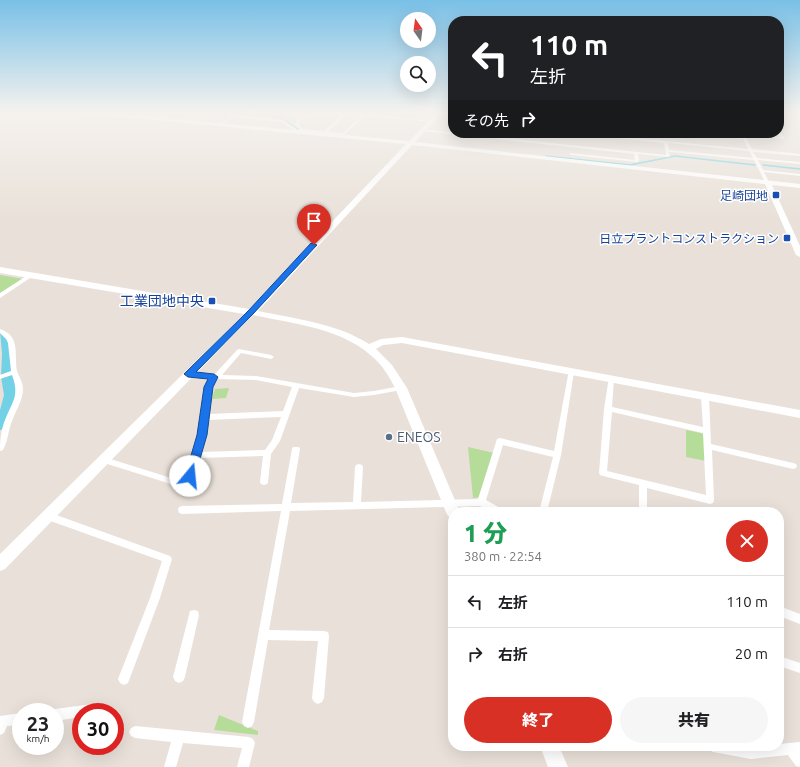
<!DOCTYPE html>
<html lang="ja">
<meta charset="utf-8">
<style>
:root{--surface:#fff;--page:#f6f6f6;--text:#202124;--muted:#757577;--line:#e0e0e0;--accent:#d93025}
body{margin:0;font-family:Ubuntu,"Noto Sans JP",sans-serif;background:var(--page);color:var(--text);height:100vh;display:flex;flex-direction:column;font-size:15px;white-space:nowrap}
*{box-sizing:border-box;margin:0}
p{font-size:13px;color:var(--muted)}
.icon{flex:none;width:22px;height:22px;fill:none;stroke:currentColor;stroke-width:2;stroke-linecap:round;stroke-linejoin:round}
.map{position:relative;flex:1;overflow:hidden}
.panel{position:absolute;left:448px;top:507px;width:336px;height:244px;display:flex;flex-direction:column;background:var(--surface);border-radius:16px;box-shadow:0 4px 16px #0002}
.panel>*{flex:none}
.top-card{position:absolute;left:448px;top:16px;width:336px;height:122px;border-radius:16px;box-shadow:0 4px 16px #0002;background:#202124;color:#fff;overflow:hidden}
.needle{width:26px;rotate:346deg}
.controls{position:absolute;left:400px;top:12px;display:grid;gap:8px}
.controls a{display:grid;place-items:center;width:36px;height:36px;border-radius:50%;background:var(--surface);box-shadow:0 4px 16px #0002;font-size:20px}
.speed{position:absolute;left:12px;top:703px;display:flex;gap:8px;font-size:20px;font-weight:700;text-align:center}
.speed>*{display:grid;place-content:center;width:52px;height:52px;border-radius:50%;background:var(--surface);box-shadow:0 4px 16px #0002;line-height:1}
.speed small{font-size:10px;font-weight:400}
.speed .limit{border:6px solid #d22;background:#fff;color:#111}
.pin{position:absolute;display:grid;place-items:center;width:34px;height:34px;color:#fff;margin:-41px -17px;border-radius:50% 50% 50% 0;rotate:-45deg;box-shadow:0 0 4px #0007}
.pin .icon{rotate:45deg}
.me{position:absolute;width:44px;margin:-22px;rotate:17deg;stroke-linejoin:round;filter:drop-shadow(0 0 3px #0008)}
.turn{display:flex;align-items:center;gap:14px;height:84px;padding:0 16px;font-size:18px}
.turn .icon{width:52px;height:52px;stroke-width:2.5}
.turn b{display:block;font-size:28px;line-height:34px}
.then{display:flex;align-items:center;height:38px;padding:0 16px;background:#0003;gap:8px;font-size:15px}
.round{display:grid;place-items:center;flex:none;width:42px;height:42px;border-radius:21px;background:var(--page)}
.headline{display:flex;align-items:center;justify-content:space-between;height:68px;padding:0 16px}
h1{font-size:24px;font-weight:800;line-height:30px;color:#1e9e55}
.cta{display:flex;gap:8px;margin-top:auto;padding:8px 16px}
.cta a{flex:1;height:46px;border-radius:24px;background:var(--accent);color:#fff;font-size:16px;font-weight:800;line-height:46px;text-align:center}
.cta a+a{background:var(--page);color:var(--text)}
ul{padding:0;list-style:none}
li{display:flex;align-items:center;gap:12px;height:52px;padding:0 16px;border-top:1px solid var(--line)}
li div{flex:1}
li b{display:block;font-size:15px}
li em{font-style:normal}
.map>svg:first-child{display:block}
.green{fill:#b6dc99}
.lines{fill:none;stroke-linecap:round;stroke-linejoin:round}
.stream{stroke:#72d1e5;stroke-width:1.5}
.river{fill:#72d1e5;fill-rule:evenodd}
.street{fill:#fff;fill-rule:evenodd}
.secondary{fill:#fff;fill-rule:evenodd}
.route{fill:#1a73e8;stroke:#114b97}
.transit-dot{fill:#1a4fb4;stroke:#fff;stroke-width:1.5}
.service-dot{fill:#5c6f8a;stroke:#fff;stroke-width:1.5}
.labels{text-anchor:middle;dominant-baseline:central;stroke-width:3;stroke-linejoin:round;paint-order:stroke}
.far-transit-label{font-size:12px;fill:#164399;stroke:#fff;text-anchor:end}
.transit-label{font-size:14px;fill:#164399;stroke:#fff;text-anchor:end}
.service-label{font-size:14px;fill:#4e5e75;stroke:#fff;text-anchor:start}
</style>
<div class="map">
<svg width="800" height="767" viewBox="0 0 800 767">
<rect width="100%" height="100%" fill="#e9e1d9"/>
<path class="green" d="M 0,275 L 23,279 L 0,295 Z
M 229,388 L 226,398 L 212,399 L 215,389 Z
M 686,430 L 705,434 L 706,461 L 686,457 Z
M 468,447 L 494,453 L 480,497 L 473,498 Z
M 219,715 L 258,731 L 258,735 L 214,730 Z"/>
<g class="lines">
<path class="stream" d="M 265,112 L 281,118 L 300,130
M 546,156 L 630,165 L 675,156 L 755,165
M 763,165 L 800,169"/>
<path class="river" d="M 0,331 C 19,336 14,361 15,375 C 15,384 19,391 18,400 C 16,410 10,420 5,429 L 0,430 L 0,410 L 4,395 L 1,377 L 2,354 Z"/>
<path class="street" d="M 170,112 L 174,112 L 160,120 L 157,119 Z
M 280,112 L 285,112 L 295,115 L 307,112 L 309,113 L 295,117 Z
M 319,112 L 360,113 L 433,121 L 431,122 L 365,116 L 344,135 L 299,131 L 301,133 L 299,134 L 282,122 L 235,117 L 220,126 L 217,125 L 232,115 L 236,114 L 237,115 L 283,120 L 297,130 L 300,129 L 295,126 L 297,120 L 304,116 ZM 319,114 L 342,115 L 324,131 L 303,129 L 299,126 L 300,121 L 306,118 ZM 346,115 L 362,115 L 343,133 L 328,132 Z
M 408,112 L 423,112 L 440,114 L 438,115 Z
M 422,129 L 666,155 L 664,143 L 570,133 L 583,133 L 748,149 L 743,139 L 719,137 L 653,136 L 651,135 L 653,134 L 719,135 L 742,137 L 740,133 L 744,133 L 744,134 L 780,137 L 777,133 L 779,133 L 779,132 L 784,137 L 784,139 L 745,136 L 752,149 L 800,154 L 800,156 L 753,152 L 757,158 L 800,162 L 800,164 L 758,160 L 763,170 L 800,174 L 800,176 L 764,172 L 769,182 L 767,183 L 765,182 L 754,160 L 669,152 L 670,156 L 668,157 L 638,154 L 639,161 L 637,162 L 571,155 L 569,154 L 571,153 L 635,160 L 634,154 L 421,131 ZM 668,143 L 749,151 L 753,158 L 669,150 Z
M 31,273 L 33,274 L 33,276 L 0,298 L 0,293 Z
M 0,329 C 21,336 14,355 17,371 C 19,377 23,382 23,389 C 23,400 16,410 12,421 C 8,431 8,441 3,450 L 0,451 C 0,440 1,430 5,420 C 12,402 20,396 12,375 L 0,379 L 0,375 L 11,371 L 8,343 L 6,339 L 0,333 Z
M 239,349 L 271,355 L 274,357 L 271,359 L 241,353 L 222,375 L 256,376 L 354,393 L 374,391 L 401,386 L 405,388 L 401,390 L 374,395 L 354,397 L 299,388 L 280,441 L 271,454 L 268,482 L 267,484 L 264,485 L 261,484 L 260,482 L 263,456 L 199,458 L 191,486 L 190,488 L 187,489 L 101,462 L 100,460 L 101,458 L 104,457 L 184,482 L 198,435 L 205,387 L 210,379 L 189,376 L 186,374 L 189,372 L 214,375 L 237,350 ZM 216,379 L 256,380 L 292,387 L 283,411 L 209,414 L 213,387 ZM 281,417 L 272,440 L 265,450 L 201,452 L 206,435 L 208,420 Z
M 569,370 L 573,370 L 574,372 L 561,455 L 547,512 L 539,512 L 553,457 L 503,445 L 486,500 L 502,509 L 503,512 L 491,512 L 480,506 L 290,511 L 269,630 L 324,631 L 328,632 L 329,636 L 324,698 L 322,702 L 318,704 L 314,702 L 312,698 L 318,641 L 268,640 L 254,722 L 252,726 L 248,728 L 244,726 L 242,722 L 281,511 L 182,514 L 179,513 L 178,510 L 179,507 L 182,506 L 282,504 L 292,449 L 293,447 L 299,447 L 300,449 L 291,503 L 353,502 L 355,467 L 356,465 L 359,464 L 362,465 L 363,467 L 361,502 L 478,499 L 497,439 L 500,438 L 554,451 Z
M 609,377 L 611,377 L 614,379 L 612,407 L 703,427 L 701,397 L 702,395 L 708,395 L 709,397 L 711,444 L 793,463 L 796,464 L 797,466 L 796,468 L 793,469 L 712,450 L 714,500 L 713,503 L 710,504 L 647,488 L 647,512 L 639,512 L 639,485 L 603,476 L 600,475 L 599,473 L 604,409 ZM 612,412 L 703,433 L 706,495 L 607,471 Z
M 48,512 L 170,556 L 172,559 L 160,598 L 128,683 L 124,685 L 120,683 L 118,679 L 150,598 L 162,561 L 45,519 L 44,516 L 45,513 Z
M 779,606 L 800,614 L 800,624 L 779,616 Z
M 194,610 L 198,611 L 199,615 L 185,677 L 183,681 L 179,683 L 175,681 L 173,677 L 189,615 L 190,611 Z
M 779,656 L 800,663 L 800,673 L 779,666 Z
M 92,704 L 96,706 L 98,710 L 97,712 L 81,712 L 81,717 L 55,721 L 55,712 L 50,712 L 55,709 Z
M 21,713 L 21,725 L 7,726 L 4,733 L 0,735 L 0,716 Z
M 135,726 L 249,737 L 253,739 L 255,743 L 249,767 L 237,767 L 242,748 L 183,743 L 176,767 L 164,767 L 171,742 L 135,738 L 131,736 L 129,732 L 131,728 Z
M 800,742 L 800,767 L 796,766 L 788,755 L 751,759 L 713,752 L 709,750 L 707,746 L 751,747 L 779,746 L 779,744 Z"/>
<path class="secondary" d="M 85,112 L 104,112 L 409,141 L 437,112 L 443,112 L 415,142 L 800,184 L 800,188 L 772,185 L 800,246 L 800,257 L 796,255 L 765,184 L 412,145 L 258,311 C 296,319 336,323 369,344 L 381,339 L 402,337 L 800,410 L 800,418 L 402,343 L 383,345 L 376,349 L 392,365 L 407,388 L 460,512 L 453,512 L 453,518 L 448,516 L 446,512 L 395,388 C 390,378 384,368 376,360 C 344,328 295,324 253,315 L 5,569 L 0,571 L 0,554 L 244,314 L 0,273 L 0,267 L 249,309 L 406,144 L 88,114 Z
M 540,746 L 559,746 L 568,767 L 548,767 Z"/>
</g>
<linearGradient id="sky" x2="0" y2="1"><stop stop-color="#79c0e7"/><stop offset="0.51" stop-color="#f5f2ee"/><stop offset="1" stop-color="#f5f2ee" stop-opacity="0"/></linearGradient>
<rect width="800" height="219" fill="url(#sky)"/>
<path class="route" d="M 311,243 L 317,245 L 253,314 L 196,372 L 214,374 L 218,377 L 213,387 L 207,435 L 195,476 L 194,479 L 190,480 L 186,479 L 185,476 L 197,435 L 204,387 L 208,379 L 188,377 L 184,374 L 248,311 Z"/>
<g class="transit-dot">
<rect x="772" y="191" width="8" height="8" rx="2"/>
<rect x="783" y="234" width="8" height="8" rx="2"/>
<rect x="208" y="297" width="8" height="8" rx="2"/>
</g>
<circle class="service-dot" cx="389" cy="437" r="4"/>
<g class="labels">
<g class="far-transit-label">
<text x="768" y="195">足崎団地</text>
<text x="779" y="238">日立プラントコンストラクション</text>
</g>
<g class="transit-label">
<text x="204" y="301">工業団地中央</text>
</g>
<g class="service-label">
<text x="397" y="437">ENEOS</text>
</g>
</g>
</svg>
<div class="controls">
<a><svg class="needle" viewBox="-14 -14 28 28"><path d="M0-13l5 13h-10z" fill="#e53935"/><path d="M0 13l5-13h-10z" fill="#757577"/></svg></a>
<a><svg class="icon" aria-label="search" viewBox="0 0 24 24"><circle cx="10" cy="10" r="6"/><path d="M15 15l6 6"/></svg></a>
</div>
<div class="speed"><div>23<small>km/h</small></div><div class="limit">30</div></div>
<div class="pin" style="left:314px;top:245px;background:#d93025"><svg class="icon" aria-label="arrive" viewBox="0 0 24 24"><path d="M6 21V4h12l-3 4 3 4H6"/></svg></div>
<svg class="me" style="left:190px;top:476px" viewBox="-20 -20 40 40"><circle r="19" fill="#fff"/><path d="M0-13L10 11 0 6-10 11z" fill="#1a73e8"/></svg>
<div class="top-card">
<div class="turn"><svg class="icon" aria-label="left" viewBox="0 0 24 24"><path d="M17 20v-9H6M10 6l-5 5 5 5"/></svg><div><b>110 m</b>左折</div></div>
<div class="then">その先<svg class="icon" aria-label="right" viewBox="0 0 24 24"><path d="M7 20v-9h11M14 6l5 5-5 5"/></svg></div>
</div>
<section class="panel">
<div class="headline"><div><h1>1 分</h1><p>380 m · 22:54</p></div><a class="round" style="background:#d93025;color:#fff"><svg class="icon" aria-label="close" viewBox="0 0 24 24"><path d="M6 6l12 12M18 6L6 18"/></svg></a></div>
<ul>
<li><svg class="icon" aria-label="left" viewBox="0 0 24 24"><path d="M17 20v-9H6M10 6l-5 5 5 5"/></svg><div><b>左折</b></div><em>110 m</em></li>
<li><svg class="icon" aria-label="right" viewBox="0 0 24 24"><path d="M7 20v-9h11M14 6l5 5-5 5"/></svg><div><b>右折</b></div><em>20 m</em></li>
</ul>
<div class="cta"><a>終了</a><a>共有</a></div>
</section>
</div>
